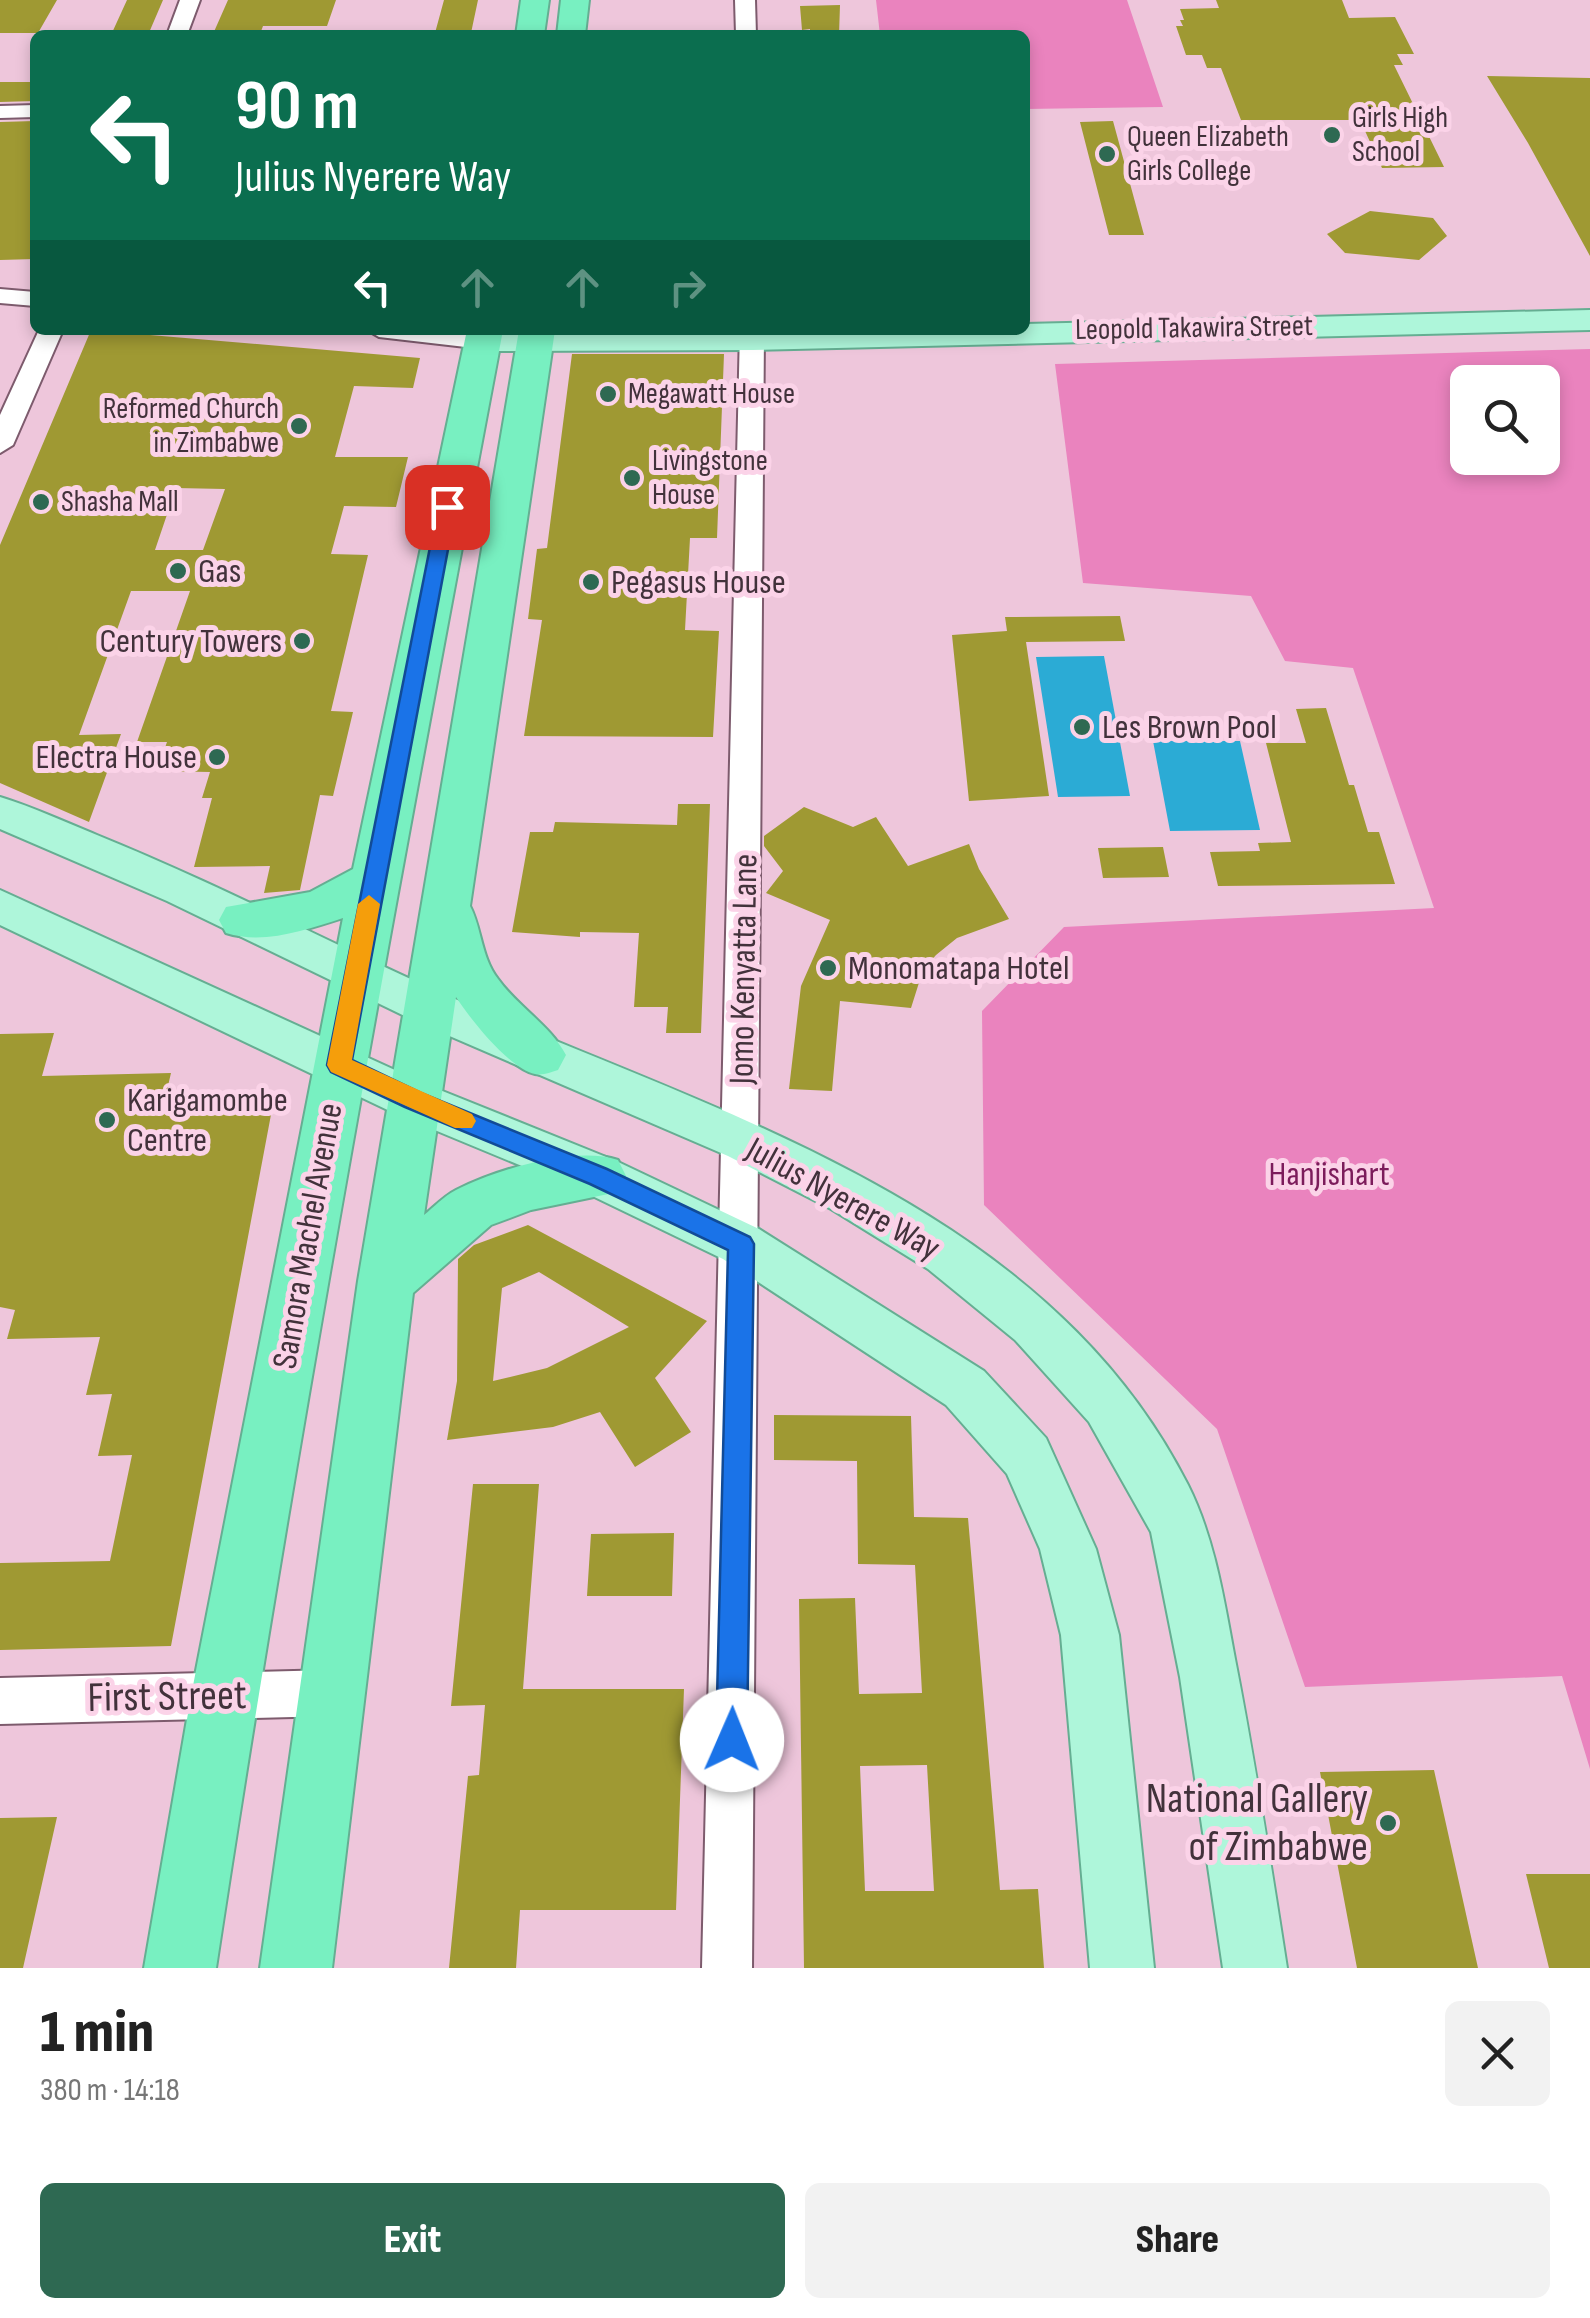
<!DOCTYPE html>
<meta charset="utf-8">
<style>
:root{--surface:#fff;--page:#f2f2f2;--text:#222;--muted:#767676;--accent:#2e6952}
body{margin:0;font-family:"Sofia Sans Condensed",sans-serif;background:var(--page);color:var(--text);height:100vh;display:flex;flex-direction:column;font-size:38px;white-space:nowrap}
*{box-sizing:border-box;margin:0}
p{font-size:32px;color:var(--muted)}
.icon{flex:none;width:55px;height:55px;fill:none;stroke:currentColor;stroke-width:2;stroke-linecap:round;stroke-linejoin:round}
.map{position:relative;height:1968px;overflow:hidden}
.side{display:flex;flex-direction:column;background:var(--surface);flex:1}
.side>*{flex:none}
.guide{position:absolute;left:30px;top:30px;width:1000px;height:305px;border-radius:15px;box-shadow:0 5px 15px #0003;background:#0b6e4f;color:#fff;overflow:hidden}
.buttons{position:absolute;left:1450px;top:365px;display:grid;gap:20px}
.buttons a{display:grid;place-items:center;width:110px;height:110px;border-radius:15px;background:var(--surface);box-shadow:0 5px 15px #0003;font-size:50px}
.pin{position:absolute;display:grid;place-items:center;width:85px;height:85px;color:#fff;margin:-42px;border-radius:20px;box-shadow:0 5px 15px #0006}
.me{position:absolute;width:110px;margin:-55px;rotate:1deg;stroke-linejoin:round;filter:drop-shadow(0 0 8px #0008)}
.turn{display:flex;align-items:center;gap:35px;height:210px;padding:0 40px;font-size:45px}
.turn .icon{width:130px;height:130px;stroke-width:2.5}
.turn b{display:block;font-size:70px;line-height:85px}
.lanes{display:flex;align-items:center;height:95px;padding:0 40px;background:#0003;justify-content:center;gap:50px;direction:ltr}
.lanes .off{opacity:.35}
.round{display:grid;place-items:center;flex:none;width:105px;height:105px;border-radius:15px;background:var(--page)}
.summary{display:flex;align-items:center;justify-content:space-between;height:170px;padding:0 40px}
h1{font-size:60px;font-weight:800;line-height:75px}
.action{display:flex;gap:20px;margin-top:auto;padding:20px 40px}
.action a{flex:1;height:115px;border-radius:15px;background:var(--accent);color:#fff;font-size:40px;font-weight:800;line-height:115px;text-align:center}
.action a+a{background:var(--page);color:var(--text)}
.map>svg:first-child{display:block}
.green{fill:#ea83be;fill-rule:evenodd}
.water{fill:#2babd5}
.building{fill:#9f9933;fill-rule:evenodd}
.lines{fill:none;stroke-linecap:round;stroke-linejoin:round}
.minor-casing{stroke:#7d5b6d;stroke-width:4}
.major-casing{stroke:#65ae92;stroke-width:4}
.highway-casing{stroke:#65ae92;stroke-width:4}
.minor{fill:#fff;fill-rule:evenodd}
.major{fill:#aef6da;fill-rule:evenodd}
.highway{fill:#78f0c1;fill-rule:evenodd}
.route{fill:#1a73e8;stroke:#114b97;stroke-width:2.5}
.slow{fill:#f59e0b}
.poi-dot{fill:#2e6952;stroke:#fbd3e8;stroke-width:4}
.labels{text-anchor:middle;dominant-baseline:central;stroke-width:10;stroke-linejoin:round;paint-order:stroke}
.far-poi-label{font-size:30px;fill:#42323b;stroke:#fbd3e8;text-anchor:start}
.far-street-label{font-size:30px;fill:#42323b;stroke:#fbd3e8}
.poi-label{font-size:35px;fill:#42323b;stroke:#fbd3e8;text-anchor:start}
.street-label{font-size:35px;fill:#42323b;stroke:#fbd3e8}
.park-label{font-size:35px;fill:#7c1c5b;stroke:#fbd3e8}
.near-street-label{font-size:42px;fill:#42323b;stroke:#fbd3e8}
.near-poi-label{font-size:42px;fill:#42323b;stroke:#fbd3e8;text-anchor:end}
</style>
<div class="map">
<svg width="1590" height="1968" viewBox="0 0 1590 1968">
<rect width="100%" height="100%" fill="#eec6db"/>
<path class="green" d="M 876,0 L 1127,0 L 1163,107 L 1025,109 L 1025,35 L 880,35 Z
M 1590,349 L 1590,1769 L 1562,1676 L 1305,1687 L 1217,1429 L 984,1205 L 982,1011 L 1064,927 L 1434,908 L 1353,668 L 1285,661 L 1251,596 L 1083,583 L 1055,364 ZM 1468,382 L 1542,382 L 1542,458 L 1468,458 Z"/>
<path class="water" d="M 1104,656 L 1130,796 L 1058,797 L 1036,657 Z
M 1153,741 L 1240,741 L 1260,830 L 1170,831 Z"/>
<path class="building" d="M 0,0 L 57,0 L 38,33 L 0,33 Z
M 127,0 L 163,0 L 148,35 L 111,35 Z
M 228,0 L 336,0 L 327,26 L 263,26 L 260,34 L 213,34 Z
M 444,0 L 478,0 L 471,33 L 435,33 Z
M 1216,0 L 1342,0 L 1349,18 L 1395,17 L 1414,54 L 1397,54 L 1403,65 L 1394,65 L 1444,167 L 1382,168 L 1360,120 L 1241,120 L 1221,68 L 1207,68 L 1202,55 L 1186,55 L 1176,26 L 1183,26 L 1180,20 L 1184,20 L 1180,9 L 1219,8 Z
M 840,5 L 839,35 L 810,35 L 810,29 L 802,30 L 800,6 Z
M 1487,76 L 1590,78 L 1590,256 L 1528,143 Z
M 0,82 L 35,82 L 35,101 L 0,102 Z
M 35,121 L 35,259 L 0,260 L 0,122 Z
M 1113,121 L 1144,235 L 1109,235 L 1080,122 Z
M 1370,211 L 1433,218 L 1447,236 L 1419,260 L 1345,253 L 1327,234 Z
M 91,330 L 420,358 L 413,388 L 354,386 L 335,457 L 408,457 L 396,507 L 344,506 L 331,554 L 368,555 L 331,711 L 353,712 L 333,796 L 320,795 L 300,890 L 264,893 L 270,866 L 194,867 L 212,798 L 202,798 L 210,772 L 157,771 L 167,742 L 137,742 L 190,591 L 131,591 L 79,735 L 121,734 L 89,822 L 0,783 L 0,545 ZM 176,488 L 225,489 L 203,550 L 155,550 Z
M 572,354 L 724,354 L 717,538 L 690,538 L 685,630 L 719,631 L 713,737 L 524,736 L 542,620 L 528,619 L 537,549 L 547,548 Z
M 1120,616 L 1125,641 L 1026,642 L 1049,796 L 969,801 L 952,635 L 1007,631 L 1005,617 Z
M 1326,708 L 1349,785 L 1354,785 L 1368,832 L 1379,832 L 1395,884 L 1218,886 L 1210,852 L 1260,851 L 1258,843 L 1291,842 L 1266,743 L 1306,743 L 1296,709 Z
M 678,804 L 710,804 L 701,1033 L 666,1033 L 668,1007 L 634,1007 L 639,933 L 580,932 L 580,937 L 512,932 L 530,832 L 553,832 L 555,822 L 677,825 Z
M 804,807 L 853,827 L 876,817 L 908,866 L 969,844 L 979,869 L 1009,919 L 957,938 L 936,955 L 923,970 L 911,1008 L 840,1001 L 832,1091 L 789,1089 L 801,986 L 830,920 L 766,893 L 783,871 L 764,846 L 764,836 Z
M 1163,847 L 1169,877 L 1103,878 L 1098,848 Z
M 54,1033 L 42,1076 L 171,1073 L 163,1107 L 273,1104 L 171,1646 L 0,1650 L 0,1563 L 110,1561 L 132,1455 L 98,1456 L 112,1394 L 86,1395 L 100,1337 L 7,1339 L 15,1310 L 0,1307 L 0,1034 Z
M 528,1225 L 707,1321 L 655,1378 L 691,1432 L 635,1467 L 600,1412 L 553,1427 L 447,1440 L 457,1381 L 458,1259 L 474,1245 ZM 539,1272 L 629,1327 L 547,1368 L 493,1381 L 502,1288 Z
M 774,1415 L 911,1416 L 914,1517 L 968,1518 L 1000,1890 L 1038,1889 L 1044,1968 L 804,1968 L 799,1599 L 855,1598 L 859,1694 L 922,1693 L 915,1565 L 858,1564 L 857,1461 L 774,1460 ZM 927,1765 L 934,1891 L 865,1891 L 860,1766 Z
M 473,1484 L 539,1484 L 523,1689 L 684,1689 L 676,1910 L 520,1910 L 516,1968 L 449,1968 L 468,1776 L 479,1775 L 485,1705 L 451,1706 Z
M 674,1533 L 672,1596 L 587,1596 L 591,1534 Z
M 1434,1770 L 1478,1968 L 1357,1968 L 1320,1772 Z
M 57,1817 L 23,1968 L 0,1968 L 0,1818 Z
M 1526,1874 L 1590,1874 L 1590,1968 L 1549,1968 Z"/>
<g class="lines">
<defs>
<path id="minor" d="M 180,0 L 200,0 L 187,35 L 167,35 Z
M 735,0 L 755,0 L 756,35 L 736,35 Z
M 35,105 L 35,117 L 0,118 L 0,106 Z
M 0,289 L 35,292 L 35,306 L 0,303 Z
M 39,330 L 63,330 L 13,445 L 0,453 L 0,415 Z
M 367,330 C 394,330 478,323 496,341 L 483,349 L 379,337 Z
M 740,330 L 764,330 L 752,1968 L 702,1968 Z
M 333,1670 L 349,1677 L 356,1693 L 349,1709 L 333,1716 L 0,1724 L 0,1678 Z"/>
<path id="major" d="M 1590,310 L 1590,330 L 752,350 L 483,351 L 472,348 L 467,341 L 472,334 L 483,331 L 1025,330 L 1025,324 Z
M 0,797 C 33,807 65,822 97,835 C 206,879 310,933 417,982 C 692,1107 1040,1193 1188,1485 C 1215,1539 1224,1600 1235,1659 C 1255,1761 1271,1865 1287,1968 L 1223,1968 L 1180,1677 L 1151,1532 L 1089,1422 L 1015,1340 L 928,1269 L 831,1209 L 728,1156 L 417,1022 L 167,901 L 0,829 Z
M 0,890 L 430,1086 L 616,1161 L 759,1229 L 984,1371 L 1046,1438 L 1096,1549 L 1119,1635 L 1154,1968 L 1090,1968 L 1061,1635 L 1040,1549 L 1007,1474 L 946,1405 L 723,1259 L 582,1191 L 396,1114 L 0,925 Z"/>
<path id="highway" d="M 521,0 L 549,0 L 544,35 L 516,35 Z
M 561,0 L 589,0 L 585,35 L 557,35 Z
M 467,330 L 503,330 C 400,875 299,1420 216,1968 L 144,1968 L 191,1696 L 343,918 C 306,930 263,945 226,933 L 219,920 L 226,907 L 310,892 L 353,869 Z
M 519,330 L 555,330 L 470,906 C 482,929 481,957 498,979 C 518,1007 550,1025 566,1055 L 558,1070 C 550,1072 543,1076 535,1074 C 510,1069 470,1019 456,997 L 424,1215 C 434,1207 444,1196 456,1190 C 496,1170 575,1145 618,1160 L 626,1176 L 618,1192 L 531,1210 L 491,1225 L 413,1293 L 332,1968 L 260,1968 L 358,1281 Z"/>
</defs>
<use href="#minor" class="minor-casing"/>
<use href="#major" class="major-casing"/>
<use href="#highway" class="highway-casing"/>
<use href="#minor" class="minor"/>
<use href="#major" class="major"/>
<use href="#highway" class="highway"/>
</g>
<path class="route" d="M 447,501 L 456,507 L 352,1060 L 421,1093 L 607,1169 L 750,1237 L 754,1244 L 747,1740 L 742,1750 L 732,1755 L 721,1750 L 716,1740 L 728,1250 L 590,1184 L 405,1107 L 331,1072 L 327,1065 L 438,507 Z"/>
<path class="slow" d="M 369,895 L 380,904 L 352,1060 L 472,1114 L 476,1121 L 472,1128 L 455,1128 L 331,1072 L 327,1065 L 358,904 Z"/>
<g class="poi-dot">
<circle cx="1332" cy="135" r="10"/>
<circle cx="1107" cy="154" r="10"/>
<circle cx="608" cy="394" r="10"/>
<circle cx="299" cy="426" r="10"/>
<circle cx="632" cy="478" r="10"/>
<circle cx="41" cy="502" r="10"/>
<circle cx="178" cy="571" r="10"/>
<circle cx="591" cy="582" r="10"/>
<circle cx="302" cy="641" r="10"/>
<circle cx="1082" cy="727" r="10"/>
<circle cx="217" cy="757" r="10"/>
<circle cx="828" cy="968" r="10"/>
<circle cx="107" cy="1120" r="10"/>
<circle cx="1388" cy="1823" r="10"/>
</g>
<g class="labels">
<g class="far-poi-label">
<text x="1352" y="118">Girls High<tspan x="1352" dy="34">School</tspan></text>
<text x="1127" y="137">Queen Elizabeth<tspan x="1127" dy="34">Girls College</tspan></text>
<text x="628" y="394">Megawatt House</text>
<text x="279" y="409" text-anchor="end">Reformed Church<tspan x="279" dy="34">in Zimbabwe</tspan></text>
<text x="652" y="461">Livingstone<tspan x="652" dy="34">House</tspan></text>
<text x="61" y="502">Shasha Mall</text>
</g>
<g class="far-street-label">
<text transform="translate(1194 328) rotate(-1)">Leopold Takawira Street</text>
</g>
<g class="poi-label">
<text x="198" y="571">Gas</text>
<text x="611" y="582">Pegasus House</text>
<text x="282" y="641" text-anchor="end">Century Towers</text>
<text x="1102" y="727">Les Brown Pool</text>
<text x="197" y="757" text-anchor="end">Electra House</text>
<text x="848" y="968">Monomatapa Hotel</text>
<text x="127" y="1100">Karigamombe<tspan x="127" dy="40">Centre</tspan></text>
</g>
<g class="street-label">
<text transform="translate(744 969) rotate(-89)">Jomo Kenyatta Lane</text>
<text transform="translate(843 1199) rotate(29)">Julius Nyerere Way</text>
<text transform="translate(308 1236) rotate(-80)">Samora Machel Avenue</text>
</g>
<g class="park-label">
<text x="1329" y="1174">Hanjishart</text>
</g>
<g class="near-street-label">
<text transform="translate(167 1697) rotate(-1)">First Street</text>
</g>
<g class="near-poi-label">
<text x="1368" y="1799">National Gallery<tspan x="1368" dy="48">of Zimbabwe</tspan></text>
</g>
</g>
</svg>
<div class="buttons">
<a><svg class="icon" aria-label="search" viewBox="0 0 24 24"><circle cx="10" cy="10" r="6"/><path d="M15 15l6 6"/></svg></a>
</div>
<div class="pin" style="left:447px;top:507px;background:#d93025"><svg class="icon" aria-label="arrive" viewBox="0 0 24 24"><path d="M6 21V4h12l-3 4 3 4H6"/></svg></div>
<svg class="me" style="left:732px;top:1740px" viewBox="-20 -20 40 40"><circle r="19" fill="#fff"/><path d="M0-13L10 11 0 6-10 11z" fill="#1a73e8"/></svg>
<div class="guide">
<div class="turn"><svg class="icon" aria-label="left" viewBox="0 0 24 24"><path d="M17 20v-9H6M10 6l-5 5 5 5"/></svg><div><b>90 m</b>Julius Nyerere Way</div></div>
<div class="lanes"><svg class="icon" aria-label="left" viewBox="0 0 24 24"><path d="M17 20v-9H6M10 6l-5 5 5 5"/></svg><svg class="icon off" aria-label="ahead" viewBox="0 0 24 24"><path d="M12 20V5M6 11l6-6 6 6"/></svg><svg class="icon off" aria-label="ahead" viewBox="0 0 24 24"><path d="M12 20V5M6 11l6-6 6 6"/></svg><svg class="icon off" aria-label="right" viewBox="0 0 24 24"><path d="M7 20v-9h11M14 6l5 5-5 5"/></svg></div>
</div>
</div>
<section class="side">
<div class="summary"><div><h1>1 min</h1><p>380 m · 14:18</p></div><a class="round"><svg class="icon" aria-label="close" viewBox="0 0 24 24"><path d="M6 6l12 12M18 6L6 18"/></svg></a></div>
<div class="action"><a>Exit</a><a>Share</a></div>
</section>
